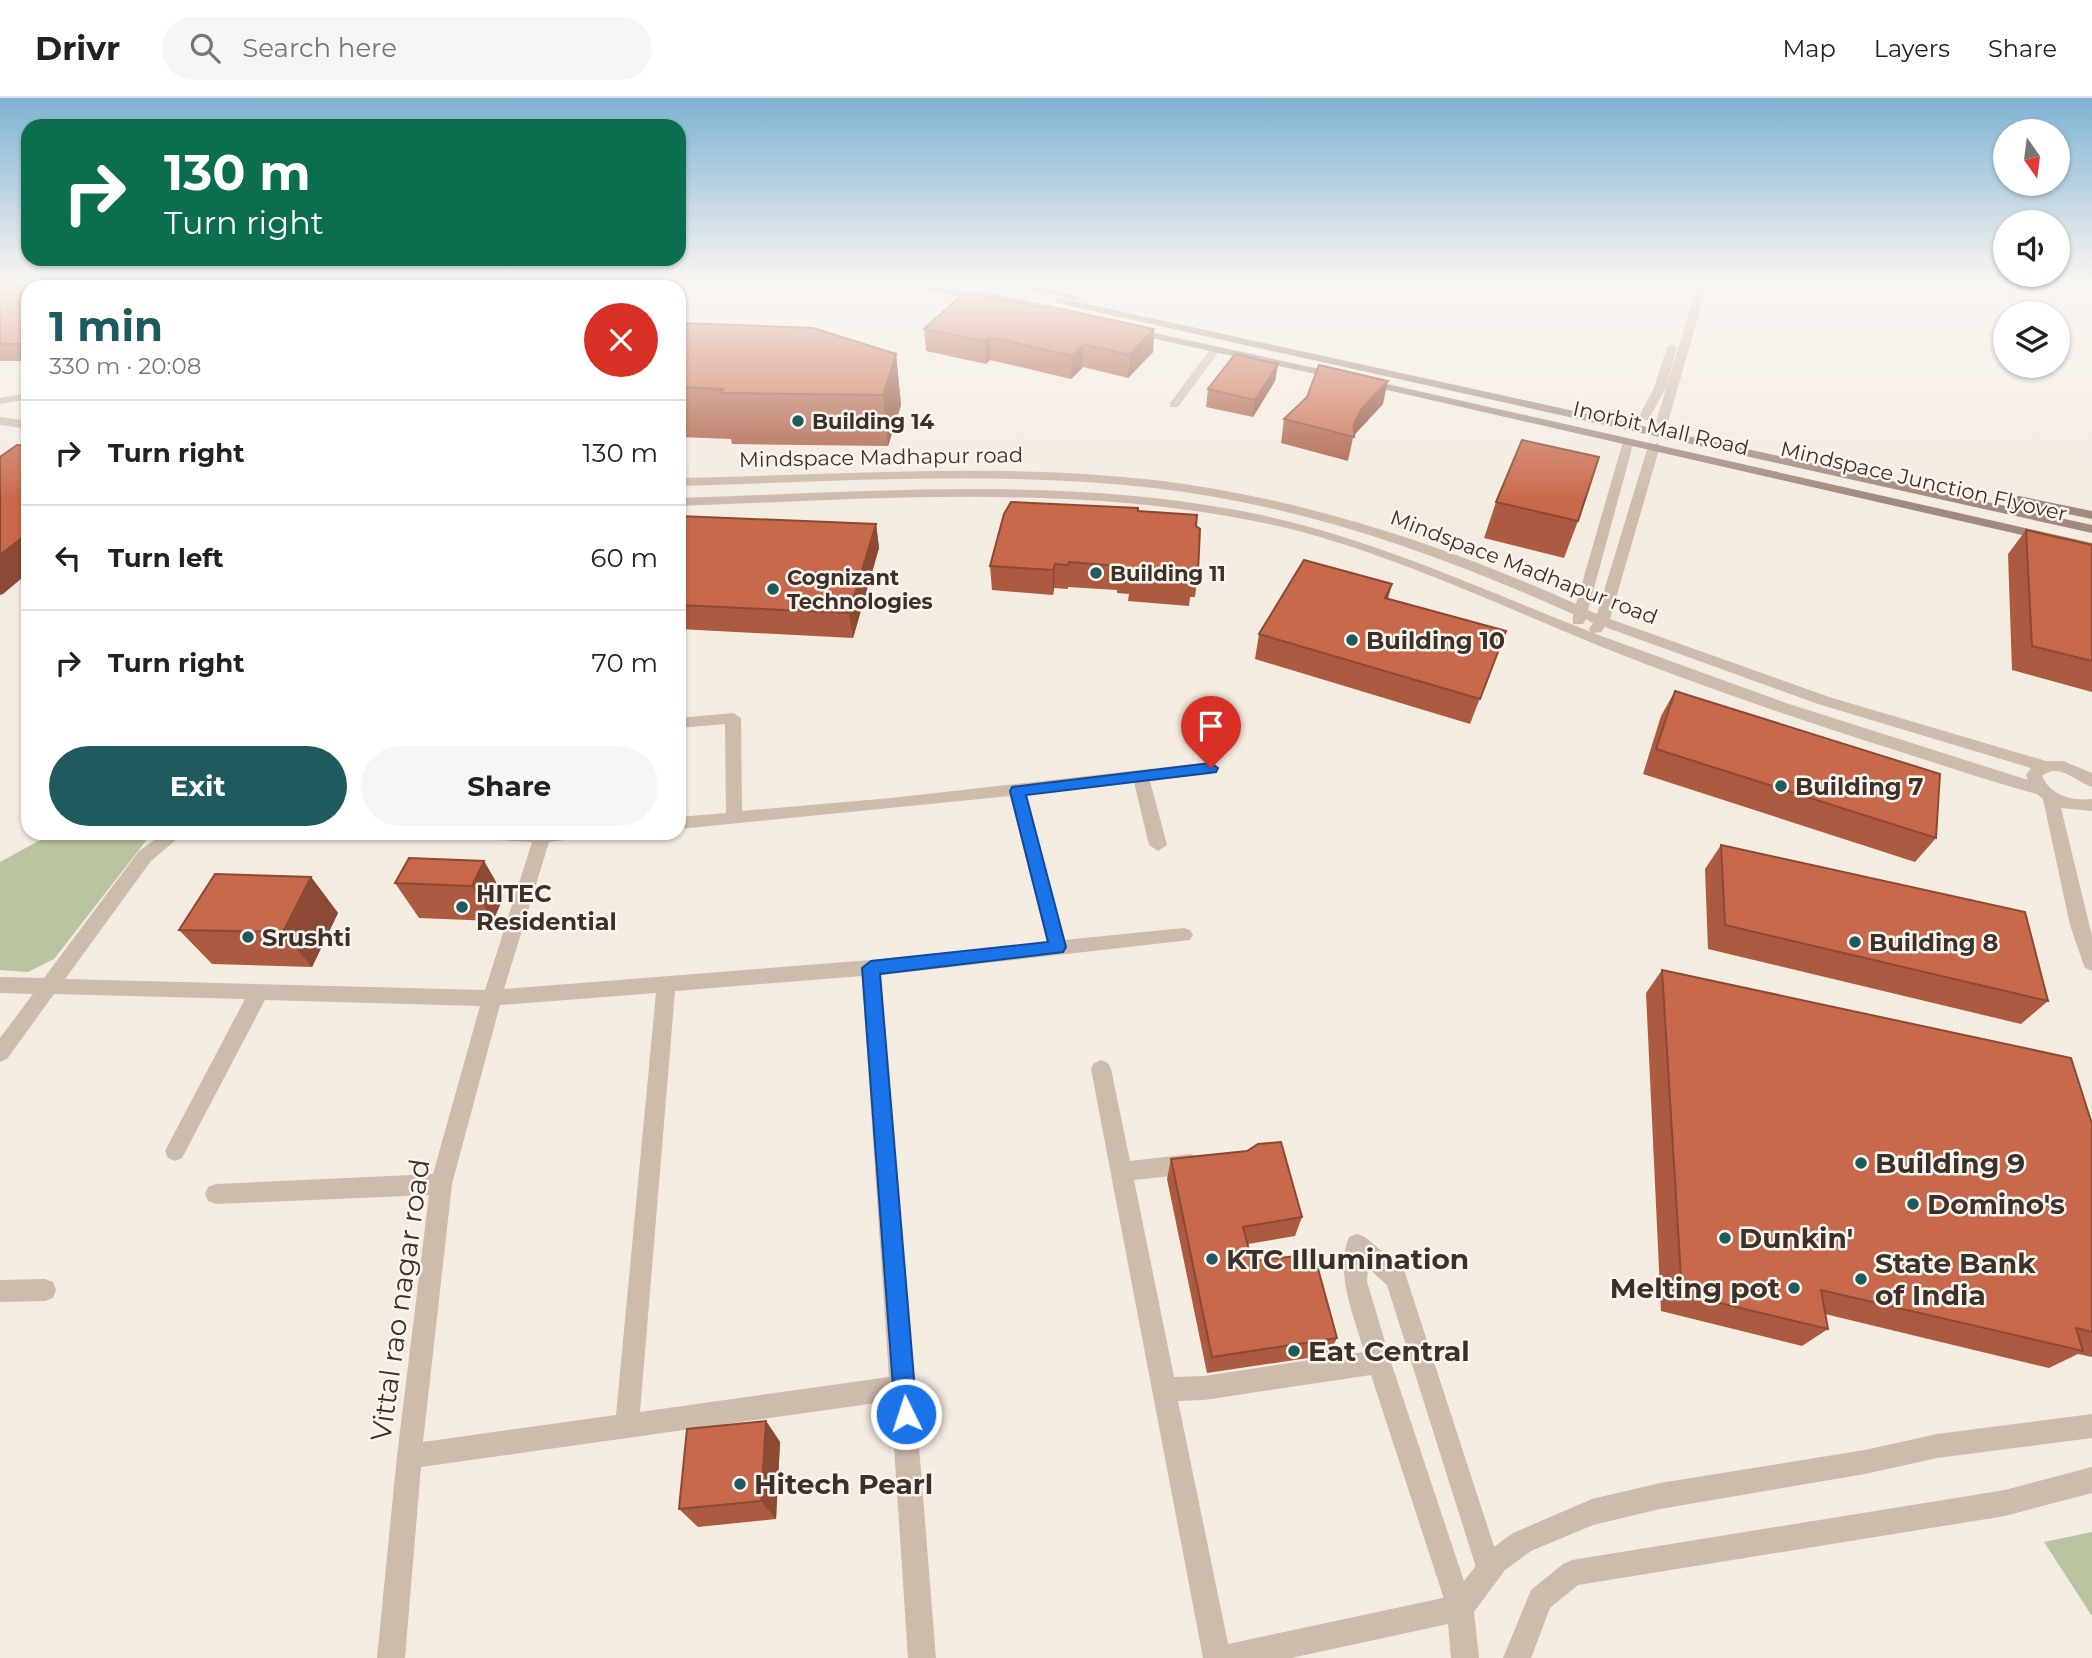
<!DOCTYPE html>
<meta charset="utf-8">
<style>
:root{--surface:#fff;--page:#f6f6f6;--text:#222;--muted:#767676;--line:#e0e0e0;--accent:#1f5a5e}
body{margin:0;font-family:Montserrat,sans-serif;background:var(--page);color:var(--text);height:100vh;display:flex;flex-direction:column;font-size:26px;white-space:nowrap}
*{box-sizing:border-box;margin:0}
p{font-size:23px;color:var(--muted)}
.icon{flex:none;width:38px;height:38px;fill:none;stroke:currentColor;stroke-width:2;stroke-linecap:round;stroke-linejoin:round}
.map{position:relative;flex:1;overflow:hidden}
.details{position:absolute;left:21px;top:182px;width:665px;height:560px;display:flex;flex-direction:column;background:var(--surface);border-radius:21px;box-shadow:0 2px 5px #0004}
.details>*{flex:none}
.hud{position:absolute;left:21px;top:21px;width:665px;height:147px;border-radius:21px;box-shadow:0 2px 5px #0004;background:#0b6e4f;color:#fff;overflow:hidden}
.needle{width:46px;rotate:166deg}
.buttons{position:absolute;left:1993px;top:21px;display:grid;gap:14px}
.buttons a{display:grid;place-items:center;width:77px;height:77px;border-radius:50%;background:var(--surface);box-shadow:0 2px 5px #0004;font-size:35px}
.pin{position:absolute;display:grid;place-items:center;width:60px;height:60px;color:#fff;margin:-72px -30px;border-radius:50% 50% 50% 0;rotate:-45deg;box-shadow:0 0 7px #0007}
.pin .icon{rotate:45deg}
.me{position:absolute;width:77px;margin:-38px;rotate:356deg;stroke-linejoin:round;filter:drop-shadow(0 0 5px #0008)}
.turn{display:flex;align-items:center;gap:24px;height:147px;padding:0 28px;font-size:32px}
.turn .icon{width:91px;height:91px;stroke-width:2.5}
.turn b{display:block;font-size:49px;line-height:60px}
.round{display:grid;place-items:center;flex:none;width:74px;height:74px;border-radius:37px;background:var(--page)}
.summary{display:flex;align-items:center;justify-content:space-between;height:119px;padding:0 28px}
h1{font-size:42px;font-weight:700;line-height:52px;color:var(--accent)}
.cta{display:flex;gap:14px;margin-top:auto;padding:14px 28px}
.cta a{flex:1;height:80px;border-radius:42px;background:var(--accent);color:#fff;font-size:28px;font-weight:700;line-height:80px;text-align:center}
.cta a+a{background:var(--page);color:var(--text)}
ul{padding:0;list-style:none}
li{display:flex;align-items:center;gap:21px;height:105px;padding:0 28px;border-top:2px solid var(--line)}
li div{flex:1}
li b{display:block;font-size:26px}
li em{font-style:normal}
header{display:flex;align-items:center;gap:42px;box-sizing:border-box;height:98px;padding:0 35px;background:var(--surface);border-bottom:2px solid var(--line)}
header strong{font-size:33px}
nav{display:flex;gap:38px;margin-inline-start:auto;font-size:24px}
.search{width:490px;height:63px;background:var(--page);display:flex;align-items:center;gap:18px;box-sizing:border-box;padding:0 24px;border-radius:38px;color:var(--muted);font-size:26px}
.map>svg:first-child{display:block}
.green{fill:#b8c4a0}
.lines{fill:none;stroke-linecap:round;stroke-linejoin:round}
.minor{fill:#cdbbac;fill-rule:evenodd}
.tertiary{fill:#cdbbac;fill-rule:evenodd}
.secondary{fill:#a18a7d;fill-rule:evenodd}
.wall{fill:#ac5a40}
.shaded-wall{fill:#8c4a34}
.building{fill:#c8694b;stroke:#8c4a34;stroke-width:2}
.route{fill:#1a73e8;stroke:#114b97;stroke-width:2}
.poi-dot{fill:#1f5a5e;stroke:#fbf5ee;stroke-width:2.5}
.labels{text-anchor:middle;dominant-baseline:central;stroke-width:5;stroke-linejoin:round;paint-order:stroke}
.far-poi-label{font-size:21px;font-weight:bold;fill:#3b302b;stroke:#fbf5ee;text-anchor:start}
.far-street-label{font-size:21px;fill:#3b302b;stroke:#fbf5ee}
.poi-label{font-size:24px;font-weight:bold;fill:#3b302b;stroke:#fbf5ee;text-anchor:start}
.near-poi-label{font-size:28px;font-weight:bold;fill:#3b302b;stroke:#fbf5ee;text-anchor:start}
.near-street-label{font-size:28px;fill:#3b302b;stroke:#fbf5ee}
</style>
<header>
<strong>Drivr</strong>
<div class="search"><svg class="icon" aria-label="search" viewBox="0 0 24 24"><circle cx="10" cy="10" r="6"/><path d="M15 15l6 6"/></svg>Search here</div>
<nav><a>Map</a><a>Layers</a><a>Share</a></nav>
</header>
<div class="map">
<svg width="2092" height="1560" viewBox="0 0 2092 1560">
<rect width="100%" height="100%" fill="#f4ebe1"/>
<path class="green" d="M 53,735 L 152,735 L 54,861 L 28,874 L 0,872 L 0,764 Z
M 2092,1434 L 2092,1518 L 2044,1444 Z"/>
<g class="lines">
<path class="minor" d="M 1212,249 L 1221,251 L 1178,309 L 1170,309 L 1170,305 Z
M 733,615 L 741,620 L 742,713 L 891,700 L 1211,664 L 1219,670 L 1211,676 L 1150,683 L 1167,747 L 1158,753 L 1149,747 L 1134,684 L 1026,697 L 1064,842 L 1184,830 L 1190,832 L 1193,837 L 1190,842 L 881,877 L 936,1560 L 908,1560 L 891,1303 L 421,1369 L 405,1560 L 377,1560 L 397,1358 L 429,1097 L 216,1106 L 208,1103 L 205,1096 L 208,1089 L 216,1086 L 433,1076 L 480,908 L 265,902 L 182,1060 L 175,1063 L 168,1060 L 165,1053 L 245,901 L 54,896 L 7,961 L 0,964 L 0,940 L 33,896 L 0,895 L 0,879 L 44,880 L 139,753 L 164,735 L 184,735 L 151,763 L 65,881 L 485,892 L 532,744 L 479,741 L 471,735 L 581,735 L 573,741 L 549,744 L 504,891 L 871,862 L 1047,844 L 1010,698 L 679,731 L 679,719 L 726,715 L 725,626 L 679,630 L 679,620 ZM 862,878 L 889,1279 L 640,1314 L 675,893 ZM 656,895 L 616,1317 L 423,1344 L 452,1086 L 500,907 Z
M 1101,962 L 1108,965 L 1111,971 L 1130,1063 L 1191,1056 L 1198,1059 L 1202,1066 L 1198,1073 L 1191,1076 L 1134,1082 L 1174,1279 L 1204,1278 L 1364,1254 C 1355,1220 1334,1175 1349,1139 L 1357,1136 L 1365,1139 L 1404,1172 L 1502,1473 L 1498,1482 L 1489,1486 L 1480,1482 L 1387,1187 L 1368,1170 L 1367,1184 L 1391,1264 L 1473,1510 L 1469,1519 L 1460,1523 L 1451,1519 L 1447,1510 L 1371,1277 L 1204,1302 L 1178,1303 L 1231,1560 L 1203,1560 L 1091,971 L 1094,965 Z
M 45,1181 L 53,1184 L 56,1192 L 53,1200 L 45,1203 L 0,1204 L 0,1182 Z"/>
<path class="tertiary" d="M 1698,184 L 1708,184 L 1668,324 L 1658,326 L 1656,324 Z
M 1672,246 L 1677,249 L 1666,290 L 1648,322 L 1640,322 L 1638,320 L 1654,290 L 1667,249 Z
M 28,295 L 28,301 L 0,306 L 0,300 Z
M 0,319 L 28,323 L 28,331 L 0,327 Z
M 1624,340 L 1634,343 L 1588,512 L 1597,516 L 1648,348 L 1658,345 L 1660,348 L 1610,521 L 1829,599 L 2046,663 L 2063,663 L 2092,675 L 2092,689 C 2076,684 2059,664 2042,678 C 2051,698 2072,703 2092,701 L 2092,713 L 2061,710 L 2092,838 L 2092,873 L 2085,870 L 2083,865 L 2070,827 L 2043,701 L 2037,696 C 1989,683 1942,667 1895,652 C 1796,621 1698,587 1602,549 C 1491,504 1381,450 1264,425 C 1071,385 874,401 679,408 L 679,400 C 875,394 1073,376 1266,418 C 1379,443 1484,492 1591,534 L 1589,531 L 1593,525 L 1586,521 L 1583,526 L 1573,526 L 1573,516 C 1439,456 1301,407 1154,390 C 997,372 837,384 679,388 L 679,380 C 837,377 998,364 1155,382 C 1302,400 1442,446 1576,506 ZM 1605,529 L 1818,606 L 2031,670 L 2026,677 L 2028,682 L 1786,605 L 1593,535 L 1601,534 Z
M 2092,1316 L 2092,1340 L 1937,1360 L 1865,1376 L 1660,1411 L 1593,1427 L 1531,1453 L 1505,1472 L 1474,1514 L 1479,1560 L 1451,1560 L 1448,1526 L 1291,1560 L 1214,1560 L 1218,1550 L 1228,1546 L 1452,1498 L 1487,1454 L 1513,1435 L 1592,1401 L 1660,1385 L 1865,1352 L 1937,1336 Z
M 2092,1369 L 2092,1395 L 2005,1418 L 1578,1487 L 1550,1510 L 1531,1560 L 1503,1560 L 1531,1492 L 1563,1466 L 1572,1462 L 2005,1392 Z"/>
<path class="secondary" d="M 888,184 L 910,184 L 971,195 L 975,191 L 1075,214 L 1070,217 L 989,200 L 985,204 Z
M 998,184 L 1018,184 L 1080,199 L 1075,202 Z
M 1060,200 L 2092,427 L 2092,435 L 1056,205 L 1056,201 Z
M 1132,230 L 1338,275 L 1344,278 L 1338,281 L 1128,235 L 1128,231 Z
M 1365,281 L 2092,445 L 2092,453 L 1361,286 L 1359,284 Z
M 2019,398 L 2092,413 L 2092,421 L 2015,405 L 2015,399 Z"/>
</g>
<path class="wall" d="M 0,184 L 28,189 L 28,263 L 0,263 Z
M 536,184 L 571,184 L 537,187 Z
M 679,222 L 685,223 L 686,226 L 896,256 L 901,307 L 888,348 L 732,346 L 731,341 L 679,339 Z
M 924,231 L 1154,231 L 1153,254 L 1128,280 L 1083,269 L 1071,281 L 990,262 L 986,266 L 926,253 Z
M 1278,266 L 1275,283 L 1253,319 L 1206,309 L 1208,291 Z
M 1383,306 L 1356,335 L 1353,340 L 1348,363 L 1281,345 L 1284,321 Z
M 1496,404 L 1578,423 L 1564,460 L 1484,440 Z
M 679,418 L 876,426 L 879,450 L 853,540 L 679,531 Z
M 1196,428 L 1198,474 L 1195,499 L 1190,499 L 1189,508 L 1128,503 L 1129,496 L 1117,495 L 1117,492 L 1068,489 L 1068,491 L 1054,490 L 1053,497 L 992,492 L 990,468 Z
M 2026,432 L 2092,447 L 2092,594 L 2012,572 L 2008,456 Z
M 1506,533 L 1470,626 L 1255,561 L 1259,536 Z
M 1675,593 L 1936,740 L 1915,764 L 1643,676 L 1661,618 Z
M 1721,747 L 2048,903 L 2021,926 L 1708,851 L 1705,771 Z
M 484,763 L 504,798 L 493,823 L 419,820 L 395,785 Z
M 311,779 L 338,815 L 312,869 L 212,866 L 179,832 Z
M 1662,872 L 2092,1026 L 2092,1259 L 2078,1256 L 2049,1270 L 1825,1216 L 1828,1231 L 1802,1248 L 1661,1213 L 1646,895 Z
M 1171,1061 L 1302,1119 L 1295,1138 L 1248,1146 L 1252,1163 L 1337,1240 L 1328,1257 L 1207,1275 L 1167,1081 Z
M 766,1323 L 780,1344 L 776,1421 L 698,1429 L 679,1411 Z"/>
<path class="shaded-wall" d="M 132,184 L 162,184 L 156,189 L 125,189 Z
M 303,184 L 329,184 L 331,188 L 297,189 Z
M 1154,231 L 1153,254 L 1128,280 L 1130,257 Z
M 990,239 L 990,262 L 986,266 L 985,243 Z
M 1083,246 L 1083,269 L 1071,281 L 1072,258 Z
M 896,256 L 901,307 L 888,348 L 883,297 Z
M 1278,266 L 1275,283 L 1253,319 L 1255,302 Z
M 1388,283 L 1383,306 L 1356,335 L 1353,340 L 1354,326 L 1361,311 Z
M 876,426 L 879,450 L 853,540 L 849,515 Z
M 28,435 L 28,475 L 3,496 L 0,497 L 0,457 Z
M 1055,466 L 1054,490 L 1053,497 L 1053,472 Z
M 1392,486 L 1385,511 L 1385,500 Z
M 484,763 L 504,798 L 493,823 L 472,788 Z
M 311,779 L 338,815 L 312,869 L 283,834 Z
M 766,1323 L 780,1344 L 776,1421 L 761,1403 Z"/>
<path class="building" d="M 0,184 L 132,184 L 125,189 L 28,189 L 28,246 L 0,246 Z
M 215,184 L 303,184 L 297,189 L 209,189 Z
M 965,194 L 1046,210 L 1048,208 L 1154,231 L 1130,257 L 1083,246 L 1072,258 L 990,239 L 985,243 L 924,231 Z
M 679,222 L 685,223 L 684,225 L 813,230 L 896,256 L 883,297 L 721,295 L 723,291 L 679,289 Z
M 1235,256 L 1278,266 L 1255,302 L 1208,291 Z
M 1319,267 L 1388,283 L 1361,311 L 1354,326 L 1354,339 L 1284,321 L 1307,299 Z
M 1522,342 L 1599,359 L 1578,423 L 1496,404 Z
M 17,347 L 28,348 L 28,435 L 0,457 L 0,359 Z
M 1011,404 L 1138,410 L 1138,413 L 1197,417 L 1196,428 L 1200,431 L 1198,474 L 1192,474 L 1192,483 L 1130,479 L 1131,471 L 1118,470 L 1119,468 L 1069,464 L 1068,467 L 1055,466 L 1053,472 L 990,468 L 1004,416 Z
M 679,418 L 876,426 L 849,515 L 679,507 Z
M 2026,432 L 2092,447 L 2092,563 L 2032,548 Z
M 1304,462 L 1392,486 L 1385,500 L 1506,533 L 1480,601 L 1259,536 Z
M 1675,593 L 1940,676 L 1936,740 L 1656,651 Z
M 1721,747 L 2025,814 L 2048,903 L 1725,827 Z
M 409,760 L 484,763 L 472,788 L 395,785 Z
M 215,776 L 311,779 L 283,834 L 179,832 Z
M 1662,872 L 2071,960 L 2092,1026 L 2092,1234 L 2076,1230 L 2083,1253 L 1821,1192 L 1828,1231 L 1682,1196 Z
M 1281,1044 L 1302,1119 L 1243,1129 L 1252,1163 L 1314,1156 L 1337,1240 L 1212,1259 L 1171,1061 L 1247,1053 L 1258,1046 Z
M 766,1323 L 761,1403 L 679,1411 L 687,1331 Z"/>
<linearGradient id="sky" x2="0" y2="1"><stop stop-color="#7eb2d2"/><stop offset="0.46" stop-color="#faf6f2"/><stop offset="1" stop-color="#faf6f2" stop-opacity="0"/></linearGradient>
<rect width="2092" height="402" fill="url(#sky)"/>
<path class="route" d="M 1211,665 L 1218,670 L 1216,674 L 1026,697 L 1066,849 L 1063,854 L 880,876 L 917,1316 L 914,1324 L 906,1327 L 898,1324 L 895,1316 L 862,870 L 871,863 L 1048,844 L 1010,693 L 1012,689 Z"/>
<g class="poi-dot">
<circle cx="798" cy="323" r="7"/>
<circle cx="1096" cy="475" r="7"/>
<circle cx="773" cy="491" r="7"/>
<circle cx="1352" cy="542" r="7"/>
<circle cx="1781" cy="688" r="7"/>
<circle cx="462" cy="809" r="7"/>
<circle cx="248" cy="839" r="7"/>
<circle cx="1855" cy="844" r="7"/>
<circle cx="1861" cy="1065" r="7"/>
<circle cx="1913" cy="1106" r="7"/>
<circle cx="1725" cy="1140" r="7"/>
<circle cx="1212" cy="1161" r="7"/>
<circle cx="1861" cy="1181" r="7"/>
<circle cx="1794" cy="1190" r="7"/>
<circle cx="1294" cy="1253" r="7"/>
<circle cx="740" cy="1386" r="7"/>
</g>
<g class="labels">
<g class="far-poi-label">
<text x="812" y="323">Building 14</text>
<text x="1110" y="475">Building 11</text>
<text x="787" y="479">Cognizant<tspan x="787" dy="24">Technologies</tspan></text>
</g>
<g class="far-street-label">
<text transform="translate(1661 330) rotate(13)">Inorbit Mall Road</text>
<text transform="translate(881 359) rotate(-1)">Mindspace Madhapur road</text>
<text transform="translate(1924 383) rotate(13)">Mindspace Junction Flyover</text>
<text transform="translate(1524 469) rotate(21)">Mindspace Madhapur road</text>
</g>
<g class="poi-label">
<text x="1366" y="542">Building 10</text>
<text x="1795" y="688">Building 7</text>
<text x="476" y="795">HITEC<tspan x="476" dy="28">Residential</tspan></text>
<text x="262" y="839">Srushti</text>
<text x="1869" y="844">Building 8</text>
</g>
<g class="near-poi-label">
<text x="1875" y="1065">Building 9</text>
<text x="1927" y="1106">Domino's</text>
<text x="1739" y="1140">Dunkin'</text>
<text x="1226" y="1161">KTC Illumination</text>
<text x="1875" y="1165">State Bank<tspan x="1875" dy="32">of India</tspan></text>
<text x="1780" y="1190" text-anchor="end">Melting pot</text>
<text x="1308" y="1253">Eat Central</text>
<text x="754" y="1386">Hitech Pearl</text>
</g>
<g class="near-street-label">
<text transform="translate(400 1202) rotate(-82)">Vittal rao nagar road</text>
</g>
</g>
</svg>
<div class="buttons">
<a><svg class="needle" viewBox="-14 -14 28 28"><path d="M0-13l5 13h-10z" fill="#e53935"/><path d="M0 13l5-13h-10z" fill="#767676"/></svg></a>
<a><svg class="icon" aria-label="sound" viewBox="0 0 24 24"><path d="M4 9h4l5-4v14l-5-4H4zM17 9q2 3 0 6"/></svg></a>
<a><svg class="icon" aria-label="layers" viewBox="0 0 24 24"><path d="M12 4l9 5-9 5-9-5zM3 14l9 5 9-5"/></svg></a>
</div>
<div class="pin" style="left:1211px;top:670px;background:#d93025"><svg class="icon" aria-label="arrive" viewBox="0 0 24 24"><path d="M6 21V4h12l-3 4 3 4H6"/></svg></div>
<svg class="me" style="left:906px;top:1316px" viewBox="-20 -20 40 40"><circle r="17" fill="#1a73e8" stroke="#fff" stroke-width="3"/><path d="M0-11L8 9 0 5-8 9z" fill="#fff"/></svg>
<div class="hud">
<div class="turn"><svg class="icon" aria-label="right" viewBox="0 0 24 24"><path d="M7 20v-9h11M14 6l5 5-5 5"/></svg><div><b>130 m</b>Turn right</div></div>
</div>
<section class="details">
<div class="summary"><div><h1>1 min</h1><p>330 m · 20:08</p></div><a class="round" style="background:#d93025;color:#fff"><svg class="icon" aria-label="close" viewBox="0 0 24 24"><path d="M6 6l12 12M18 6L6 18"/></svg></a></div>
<ul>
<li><svg class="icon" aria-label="right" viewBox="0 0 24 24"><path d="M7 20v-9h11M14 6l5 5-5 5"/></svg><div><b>Turn right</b></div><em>130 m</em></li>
<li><svg class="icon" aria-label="left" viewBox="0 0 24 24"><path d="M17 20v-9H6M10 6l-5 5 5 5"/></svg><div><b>Turn left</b></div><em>60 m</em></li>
<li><svg class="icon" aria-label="right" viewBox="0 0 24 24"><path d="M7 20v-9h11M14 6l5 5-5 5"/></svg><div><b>Turn right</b></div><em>70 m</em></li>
</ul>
<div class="cta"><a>Exit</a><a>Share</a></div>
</section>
</div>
